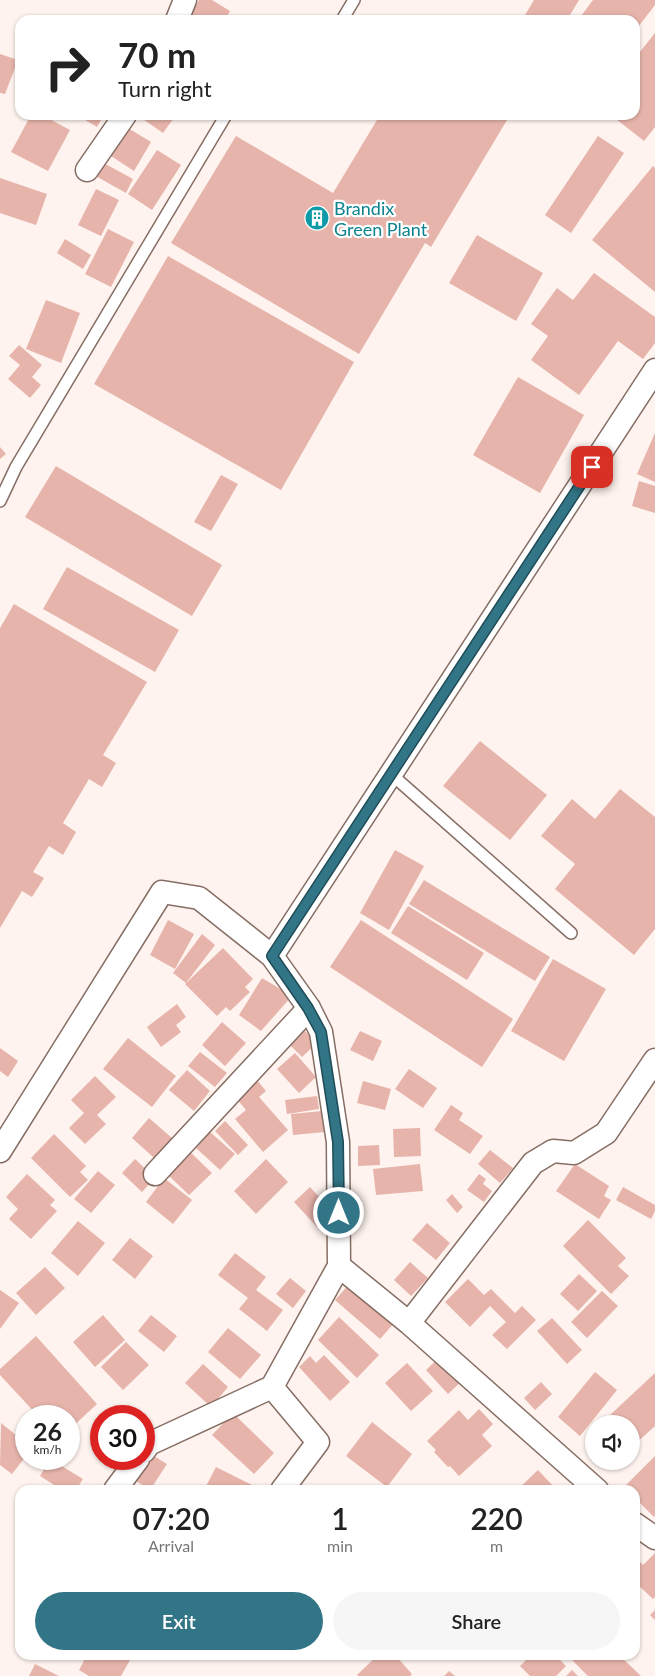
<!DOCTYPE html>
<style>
:root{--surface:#fff;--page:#f6f6f6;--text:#222;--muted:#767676;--accent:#327586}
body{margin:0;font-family:Lato,sans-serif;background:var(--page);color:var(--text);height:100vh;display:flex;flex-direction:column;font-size:19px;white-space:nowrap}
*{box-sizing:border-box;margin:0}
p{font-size:16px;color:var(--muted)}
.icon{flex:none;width:28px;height:28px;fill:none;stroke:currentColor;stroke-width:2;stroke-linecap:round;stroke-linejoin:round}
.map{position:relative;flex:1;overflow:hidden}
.details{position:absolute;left:15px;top:1485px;width:625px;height:175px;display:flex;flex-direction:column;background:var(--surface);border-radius:15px;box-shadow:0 1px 4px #0004}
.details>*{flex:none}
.hud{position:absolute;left:15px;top:15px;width:625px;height:105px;border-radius:15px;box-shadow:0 1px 4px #0004;background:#fff;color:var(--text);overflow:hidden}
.fabs{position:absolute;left:585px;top:1415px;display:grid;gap:10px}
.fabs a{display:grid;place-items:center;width:55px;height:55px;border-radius:50%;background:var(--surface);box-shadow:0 1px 4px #0004;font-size:25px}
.speed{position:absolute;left:15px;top:1405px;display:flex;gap:10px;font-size:25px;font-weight:700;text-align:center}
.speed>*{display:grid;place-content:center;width:65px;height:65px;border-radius:50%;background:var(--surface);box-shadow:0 1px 4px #0004;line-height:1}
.speed small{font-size:12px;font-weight:400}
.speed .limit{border:8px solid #d22;background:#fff;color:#111}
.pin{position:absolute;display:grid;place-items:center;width:42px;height:42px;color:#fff;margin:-21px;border-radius:10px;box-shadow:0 2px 8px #0006}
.me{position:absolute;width:55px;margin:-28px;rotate:0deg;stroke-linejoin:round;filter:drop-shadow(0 0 4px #0008)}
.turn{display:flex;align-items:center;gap:18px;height:105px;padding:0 20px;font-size:22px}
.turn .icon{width:65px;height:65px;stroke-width:2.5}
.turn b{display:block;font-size:35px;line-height:42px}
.eta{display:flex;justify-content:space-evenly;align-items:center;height:85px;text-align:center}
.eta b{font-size:30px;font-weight:600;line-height:35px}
.primary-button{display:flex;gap:10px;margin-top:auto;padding:10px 20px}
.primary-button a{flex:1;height:58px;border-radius:30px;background:var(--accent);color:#fff;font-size:20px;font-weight:600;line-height:58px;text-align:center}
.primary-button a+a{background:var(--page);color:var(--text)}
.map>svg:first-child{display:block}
.building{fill:#e7b4ab}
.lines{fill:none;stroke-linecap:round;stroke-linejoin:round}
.lane-casing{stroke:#866e64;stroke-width:14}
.street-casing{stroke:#866e64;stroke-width:25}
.lane{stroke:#fff;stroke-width:11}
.street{stroke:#fff;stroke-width:22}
.route-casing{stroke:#204c57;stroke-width:12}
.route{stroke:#327586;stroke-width:9}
.labels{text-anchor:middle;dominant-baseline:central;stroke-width:4.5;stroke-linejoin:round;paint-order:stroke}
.culture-label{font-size:18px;fill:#0d838f;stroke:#fff;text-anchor:start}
</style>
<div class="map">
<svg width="655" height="1676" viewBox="0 0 655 1676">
<rect width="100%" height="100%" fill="#fef3ee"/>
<path class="building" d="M 199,0 L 212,0 L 230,11 L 225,20 L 188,20 Z
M 534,0 L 579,0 L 567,20 L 522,20 Z
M 593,0 L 655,0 L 655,5 L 635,31 L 635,20 L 578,20 Z
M 655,33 L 655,127 L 644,141 L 611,115 L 635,115 L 635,58 Z
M 0,54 L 18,60 L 5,94 L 0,93 Z
M 31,115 L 42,115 L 70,130 L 48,171 L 11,152 Z
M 77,115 L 104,115 L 97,127 Z
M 137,115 L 176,115 L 163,133 Z
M 380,115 L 510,115 L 431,247 L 425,243 L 359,354 L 171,243 L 236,136 L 333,193 Z
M 128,128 L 151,142 L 134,171 L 111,156 Z
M 598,136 L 624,153 L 571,233 L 545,215 Z
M 157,150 L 181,165 L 152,210 L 128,194 Z
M 100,161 L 133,179 L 126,193 L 92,174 Z
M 653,166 L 655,168 L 655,292 L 592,240 Z
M 0,178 L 47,194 L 36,225 L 0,213 Z
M 96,189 L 119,200 L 101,236 L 78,225 Z
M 108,229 L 134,242 L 111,287 L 85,274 Z
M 477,235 L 543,273 L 516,321 L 449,283 Z
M 65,239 L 91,255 L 83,269 L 57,253 Z
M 168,256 L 354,362 L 281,490 L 94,384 Z
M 594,273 L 655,317 L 655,343 L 643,359 L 618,341 L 579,395 L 531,360 L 548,336 L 531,324 L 557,288 L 573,300 Z
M 46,300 L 80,313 L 61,363 L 26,349 Z
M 19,345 L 42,365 L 32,377 L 41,385 L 30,398 L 8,379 L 20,365 L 9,356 Z
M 518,377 L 584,415 L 540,493 L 473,455 Z
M 655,433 L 655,482 L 637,474 Z
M 0,447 L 6,454 L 0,459 Z
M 56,466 L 222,565 L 192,616 L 25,517 Z
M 221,475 L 238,484 L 211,531 L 194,522 Z
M 639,481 L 655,486 L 655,513 L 632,506 Z
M 67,567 L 179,630 L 155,672 L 43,609 Z
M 14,604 L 147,682 L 103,755 L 116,763 L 102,787 L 89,779 L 63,823 L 76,832 L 63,855 L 49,846 L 33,872 L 44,878 L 32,897 L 22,891 L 0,928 L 0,628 Z
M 480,741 L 547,795 L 510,840 L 443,786 Z
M 620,789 L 655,817 L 655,929 L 634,955 L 555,889 L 575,864 L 541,836 L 572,799 L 595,819 Z
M 395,850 L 424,866 L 389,930 L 360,913 Z
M 424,880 L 550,957 L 535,981 L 409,904 Z
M 408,906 L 484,953 L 467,980 L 391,933 Z
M 168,920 L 194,934 L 175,969 L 150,955 Z
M 361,920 L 513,1019 L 482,1067 L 330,967 Z
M 202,934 L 215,945 L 186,983 L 173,973 Z
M 223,948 L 253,979 L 245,987 L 250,992 L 230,1011 L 226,1007 L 217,1016 L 185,984 Z
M 553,959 L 606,989 L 564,1061 L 511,1031 Z
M 262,978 L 292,996 L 261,1031 L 239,1015 Z
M 177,1004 L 186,1017 L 176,1025 L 181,1032 L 161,1047 L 147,1027 Z
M 222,1022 L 246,1043 L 225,1066 L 202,1045 Z
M 302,1028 L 317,1043 L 302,1057 L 287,1042 Z
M 360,1031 L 382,1041 L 373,1061 L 350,1050 Z
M 128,1038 L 176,1076 L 152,1107 L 103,1069 Z
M 0,1048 L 18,1061 L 8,1077 L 0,1071 Z
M 200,1052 L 227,1073 L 215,1087 L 188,1066 Z
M 295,1053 L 316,1077 L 299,1093 L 277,1069 Z
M 409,1069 L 437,1088 L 423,1108 L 395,1089 Z
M 187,1070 L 210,1091 L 194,1111 L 169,1090 Z
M 95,1076 L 116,1097 L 97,1115 L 106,1124 L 85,1144 L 69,1128 L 84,1113 L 71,1100 Z
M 257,1080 L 266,1091 L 259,1097 L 288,1130 L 263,1152 L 235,1119 L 246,1110 L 236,1098 Z
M 363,1081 L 391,1089 L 385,1110 L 357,1103 Z
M 317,1096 L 319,1109 L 287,1114 L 285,1100 Z
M 451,1105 L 463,1113 L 459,1120 L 483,1136 L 470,1154 L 434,1130 Z
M 322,1111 L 325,1132 L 293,1135 L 291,1114 Z
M 149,1118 L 180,1145 L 162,1165 L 132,1138 Z
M 225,1121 L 248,1145 L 238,1155 L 215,1131 Z
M 420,1128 L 421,1156 L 394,1157 L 393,1129 Z
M 210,1132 L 235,1154 L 220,1170 L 196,1148 Z
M 54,1134 L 86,1166 L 80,1172 L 88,1180 L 70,1197 L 31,1158 Z
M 379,1145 L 380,1165 L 358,1166 L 358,1146 Z
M 187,1149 L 212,1173 L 189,1195 L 165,1172 Z
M 490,1150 L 513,1168 L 500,1183 L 478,1164 Z
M 135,1159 L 155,1178 L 142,1192 L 122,1173 Z
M 266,1159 L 288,1182 L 256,1214 L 234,1191 Z
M 420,1164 L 423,1191 L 376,1195 L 373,1169 Z
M 575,1164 L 609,1186 L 604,1196 L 611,1200 L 599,1219 L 556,1191 Z
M 98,1171 L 115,1185 L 91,1213 L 74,1199 Z
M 27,1174 L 55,1200 L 50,1205 L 57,1211 L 31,1239 L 9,1219 L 18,1209 L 6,1197 Z
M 479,1174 L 486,1179 L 483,1184 L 492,1191 L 484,1202 L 467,1190 Z
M 164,1178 L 192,1200 L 173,1224 L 146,1202 Z
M 310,1187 L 333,1212 L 317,1227 L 294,1202 Z
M 623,1187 L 655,1205 L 655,1211 L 651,1219 L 616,1200 Z
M 452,1194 L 463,1207 L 457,1213 L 446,1200 Z
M 588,1220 L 626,1258 L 618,1266 L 629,1276 L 611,1294 L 563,1246 Z
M 78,1221 L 105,1243 L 78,1276 L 51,1253 Z
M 427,1223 L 450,1243 L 436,1260 L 412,1240 Z
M 130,1238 L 153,1256 L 135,1279 L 112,1260 Z
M 235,1253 L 266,1277 L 256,1290 L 283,1310 L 267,1331 L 239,1309 L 248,1298 L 218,1275 Z
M 410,1262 L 428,1278 L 411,1296 L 394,1280 Z
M 45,1267 L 65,1288 L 36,1315 L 16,1293 Z
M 579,1274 L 597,1291 L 578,1311 L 560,1294 Z
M 290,1278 L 306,1291 L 293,1308 L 276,1294 Z
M 468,1279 L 484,1295 L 491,1289 L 515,1313 L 522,1306 L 536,1320 L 507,1349 L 492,1335 L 506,1322 L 490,1306 L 470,1327 L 445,1302 Z
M 351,1282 L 396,1321 L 380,1339 L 335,1300 Z
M 0,1290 L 19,1303 L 0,1329 Z
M 602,1291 L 618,1306 L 587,1338 L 571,1322 Z
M 103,1315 L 125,1340 L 95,1367 L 73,1342 Z
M 151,1315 L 177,1336 L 164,1352 L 138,1331 Z
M 339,1317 L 379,1355 L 357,1378 L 318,1340 Z
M 552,1318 L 582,1350 L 567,1364 L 537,1331 Z
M 228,1328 L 261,1355 L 240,1379 L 208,1352 Z
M 36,1336 L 97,1404 L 69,1430 L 69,1416 L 38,1416 L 0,1375 L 0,1369 Z
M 126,1342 L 149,1365 L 123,1390 L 101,1367 Z
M 324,1355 L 350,1382 L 330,1401 L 299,1367 L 310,1356 L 316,1363 Z
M 442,1355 L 464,1379 L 448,1394 L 426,1370 Z
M 407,1363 L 433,1391 L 411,1411 L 385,1383 Z
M 203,1364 L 228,1387 L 211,1407 L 185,1383 Z
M 595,1372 L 617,1390 L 580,1436 L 558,1417 Z
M 655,1373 L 655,1426 L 635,1444 L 631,1440 L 631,1424 L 616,1424 L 609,1416 Z
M 541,1382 L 552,1394 L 535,1410 L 524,1398 Z
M 479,1409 L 493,1424 L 482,1435 L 492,1446 L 459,1476 L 450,1466 L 448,1467 L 434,1452 L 436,1450 L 427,1441 L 459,1410 L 468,1420 Z
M 233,1413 L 274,1453 L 254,1474 L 212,1435 Z
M 372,1422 L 412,1454 L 387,1487 L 346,1456 Z
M 1,1423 L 26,1443 L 26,1456 L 12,1474 L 0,1465 Z
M 149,1453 L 167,1464 L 150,1490 L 133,1479 Z
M 655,1456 L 655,1516 L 654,1517 L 635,1498 L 635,1490 L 627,1490 L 624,1487 Z
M 50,1459 L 83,1479 L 76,1490 L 62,1490 L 40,1476 Z
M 216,1467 L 262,1490 L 204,1490 Z
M 538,1470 L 557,1490 L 517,1490 Z
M 655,1553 L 655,1597 L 653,1599 L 635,1582 L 635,1559 L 636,1558 L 643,1565 Z
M 655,1610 L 655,1620 L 650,1615 Z
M 87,1655 L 120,1655 L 130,1660 L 121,1676 L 89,1676 L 79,1670 Z
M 378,1655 L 395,1655 L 412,1674 L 410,1676 L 358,1676 L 357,1675 Z
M 531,1655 L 555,1655 L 566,1666 L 556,1676 L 530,1676 L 520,1666 Z
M 567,1655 L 619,1655 L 641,1676 L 588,1676 Z
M 35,1664 L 59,1676 L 29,1676 Z
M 572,1670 L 578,1676 L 566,1676 Z
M 449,1671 L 455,1676 L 444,1676 Z"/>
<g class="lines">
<defs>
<path id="lane" d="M 342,20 L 354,0
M 0,501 L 16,467 L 226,115
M 391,774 L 571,933"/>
<path id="street" d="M 177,20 L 185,0
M 87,170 L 125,115
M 272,956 L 655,370
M 0,1151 L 162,892 L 199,898 L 272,956 L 309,1008 L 321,1032 L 338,1142 L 339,1266 L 409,1323 L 597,1490
M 155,1174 L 309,1008
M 409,1323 L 533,1163 L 553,1151 L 574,1153 L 606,1133 L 655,1060
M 144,1451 L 149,1444 L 272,1387
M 115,1490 L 138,1459
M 282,1490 L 318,1442 L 272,1387 L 339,1266
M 635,1524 L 655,1538"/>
</defs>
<use href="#lane" class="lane-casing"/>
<use href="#street" class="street-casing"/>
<use href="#lane" class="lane"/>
<use href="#street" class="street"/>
</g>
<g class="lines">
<defs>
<path id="route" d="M 339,1213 L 338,1142 L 321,1032 L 308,1008 L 272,956 L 592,467"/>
</defs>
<use href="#route" class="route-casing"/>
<use href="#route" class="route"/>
</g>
<defs>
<symbol id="building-disc" viewBox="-11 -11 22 22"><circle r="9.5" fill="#0f9aa8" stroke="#fff"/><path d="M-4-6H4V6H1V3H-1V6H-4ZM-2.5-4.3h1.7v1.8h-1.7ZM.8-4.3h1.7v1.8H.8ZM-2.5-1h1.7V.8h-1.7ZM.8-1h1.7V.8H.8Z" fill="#fff"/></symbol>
</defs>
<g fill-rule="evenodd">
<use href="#building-disc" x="303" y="204" width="28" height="28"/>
</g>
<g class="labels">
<g class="culture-label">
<text x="334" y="208">Brandix<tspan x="334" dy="21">Green Plant</tspan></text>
</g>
</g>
</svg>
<div class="fabs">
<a><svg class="icon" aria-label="sound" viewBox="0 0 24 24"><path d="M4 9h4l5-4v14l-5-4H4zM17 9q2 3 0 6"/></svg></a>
</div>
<div class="speed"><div>26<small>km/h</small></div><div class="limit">30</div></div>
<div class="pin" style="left:592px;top:467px;background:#d93025"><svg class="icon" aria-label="arrive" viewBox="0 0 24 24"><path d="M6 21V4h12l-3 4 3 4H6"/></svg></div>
<svg class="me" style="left:339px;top:1213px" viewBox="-20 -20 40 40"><circle r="17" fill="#327586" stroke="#fff" stroke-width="3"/><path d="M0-11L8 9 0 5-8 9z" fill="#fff"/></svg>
<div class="hud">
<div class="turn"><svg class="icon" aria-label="right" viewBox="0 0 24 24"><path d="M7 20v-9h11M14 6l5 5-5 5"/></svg><div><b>70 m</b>Turn right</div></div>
</div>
<section class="details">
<div class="eta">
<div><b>07:20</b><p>Arrival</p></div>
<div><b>1</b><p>min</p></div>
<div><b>220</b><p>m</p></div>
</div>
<div class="primary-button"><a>Exit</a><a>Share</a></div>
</section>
</div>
